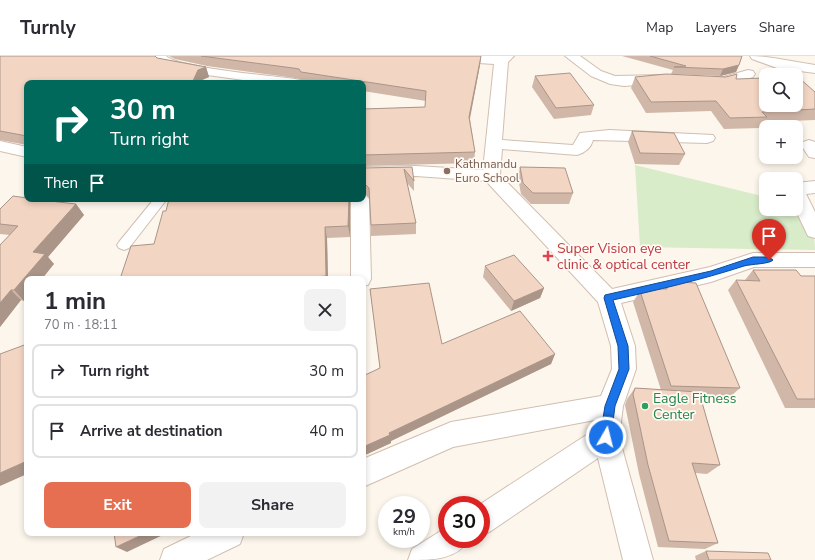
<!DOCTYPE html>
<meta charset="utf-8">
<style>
:root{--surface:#fff;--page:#f2f2f3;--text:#2b2b33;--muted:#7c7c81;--line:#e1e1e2;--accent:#e76f51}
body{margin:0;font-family:"Nunito Sans",sans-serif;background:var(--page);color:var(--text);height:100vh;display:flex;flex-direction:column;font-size:15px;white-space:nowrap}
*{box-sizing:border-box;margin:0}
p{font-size:13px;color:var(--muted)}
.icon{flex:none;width:22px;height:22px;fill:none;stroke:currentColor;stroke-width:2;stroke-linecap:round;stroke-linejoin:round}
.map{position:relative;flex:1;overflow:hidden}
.details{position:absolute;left:24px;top:220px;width:342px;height:260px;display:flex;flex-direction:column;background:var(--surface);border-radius:8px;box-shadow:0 2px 6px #0003}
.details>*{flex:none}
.banner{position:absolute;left:24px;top:24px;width:342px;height:122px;border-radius:8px;box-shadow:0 2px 6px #0003;background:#00695c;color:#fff;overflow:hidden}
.buttons{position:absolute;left:759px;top:12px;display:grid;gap:8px}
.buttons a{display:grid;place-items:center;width:44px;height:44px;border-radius:8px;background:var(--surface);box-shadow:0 2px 6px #0003;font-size:20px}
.speed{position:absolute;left:378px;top:440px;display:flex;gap:8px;font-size:20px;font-weight:700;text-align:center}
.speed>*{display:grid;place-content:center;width:52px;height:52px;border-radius:50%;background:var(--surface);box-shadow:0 2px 6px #0003;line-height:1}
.speed small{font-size:10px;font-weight:400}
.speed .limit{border:6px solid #d22;background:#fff;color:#111}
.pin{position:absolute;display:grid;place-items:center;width:34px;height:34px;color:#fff;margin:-41px -17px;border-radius:50% 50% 50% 0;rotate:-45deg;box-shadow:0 0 4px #0007}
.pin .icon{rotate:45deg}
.me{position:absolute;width:44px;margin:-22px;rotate:8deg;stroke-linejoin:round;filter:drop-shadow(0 0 3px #0008)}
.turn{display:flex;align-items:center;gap:14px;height:84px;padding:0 20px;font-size:18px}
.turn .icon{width:52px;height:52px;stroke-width:2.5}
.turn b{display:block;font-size:28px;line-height:34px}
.then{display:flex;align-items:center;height:38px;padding:0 20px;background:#0003;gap:8px;font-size:15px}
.round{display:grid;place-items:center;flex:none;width:42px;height:42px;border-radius:8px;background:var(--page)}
.headline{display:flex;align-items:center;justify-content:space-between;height:68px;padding:0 20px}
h1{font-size:24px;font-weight:700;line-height:30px}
.action{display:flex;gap:8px;margin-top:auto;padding:8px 20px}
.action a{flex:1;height:46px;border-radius:8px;background:var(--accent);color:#fff;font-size:16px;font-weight:700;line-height:46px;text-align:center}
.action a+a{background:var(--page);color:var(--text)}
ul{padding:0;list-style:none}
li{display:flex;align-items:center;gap:12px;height:54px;margin:0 8px 6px;padding:0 12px;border:2px solid var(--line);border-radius:8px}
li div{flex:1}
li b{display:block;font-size:15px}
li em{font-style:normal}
header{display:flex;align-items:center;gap:24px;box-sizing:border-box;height:56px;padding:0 20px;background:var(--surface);border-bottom:1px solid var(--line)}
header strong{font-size:19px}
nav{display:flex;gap:22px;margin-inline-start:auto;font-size:14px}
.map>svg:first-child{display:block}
.green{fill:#d8ecc9}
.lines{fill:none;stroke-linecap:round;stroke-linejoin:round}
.lane-casing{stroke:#d1beb0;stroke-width:2}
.street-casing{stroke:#d1beb0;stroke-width:2}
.lane{fill:#fff;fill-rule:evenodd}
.street{fill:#fff;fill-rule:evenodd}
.wall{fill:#d1b7a8}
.shaded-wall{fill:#aa9588}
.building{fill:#f3d5c3;stroke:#aa9588}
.route{fill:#1a73e8;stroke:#114b97}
.education-dot{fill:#8d6e63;stroke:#fffaf3;stroke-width:1.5}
.health-dot{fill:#e0444e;stroke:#fffaf3;stroke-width:1.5}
.leisure-dot{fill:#2e9e5b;stroke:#fffaf3;stroke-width:1.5}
.labels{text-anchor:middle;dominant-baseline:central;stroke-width:3.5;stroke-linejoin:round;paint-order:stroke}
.far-education-label{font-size:12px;fill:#785e54;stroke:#fffaf3;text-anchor:start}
.health-label{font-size:14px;fill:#be3a42;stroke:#fffaf3;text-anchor:start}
.leisure-label{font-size:14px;fill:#27864d;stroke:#fffaf3;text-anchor:start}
</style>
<header>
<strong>Turnly</strong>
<nav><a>Map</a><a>Layers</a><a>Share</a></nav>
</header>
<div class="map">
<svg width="815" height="504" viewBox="0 0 815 504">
<rect width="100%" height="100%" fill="#fdf6ec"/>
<path class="green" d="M 635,109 L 766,141 L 766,153 C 787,153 798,148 809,169 C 813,178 815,184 815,194 L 640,191 Z"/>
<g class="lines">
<defs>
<path id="lane" d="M 154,143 L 167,143 L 129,192 L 124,194 L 119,192 L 117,189 L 119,186 Z"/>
<path id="street" d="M 151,0 L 166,0 C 179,12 272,20 295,23 L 300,24 L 302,27 L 265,27 L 193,17 L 161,10 Z
M 425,0 L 514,0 L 508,6 L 502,84 L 573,89 L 580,77 L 609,74 L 713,79 L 715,82 L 713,85 L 707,87 L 593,84 C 591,92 584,97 577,99 L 502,93 L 500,119 L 612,233 L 710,211 L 753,197 L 815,197 L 815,211 L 754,211 L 711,226 L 621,247 L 635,290 L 636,313 L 623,350 L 619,381 L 653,504 L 623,504 L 598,402 L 491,475 L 481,480 L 481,449 L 479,449 L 594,374 L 595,364 L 453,391 L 363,431 L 363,403 L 451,366 L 601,340 L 612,313 L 611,290 L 598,246 L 486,125 L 416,120 L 363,121 L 363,111 L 416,110 L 483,114 L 494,8 L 432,4 L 427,3 Z
M 565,0 L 580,0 L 601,15 L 615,20 L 664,19 L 669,20 L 671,23 L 669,26 L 664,27 L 624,30 L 610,28 L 591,20 Z
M 750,0 C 772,0 793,6 815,9 L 815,17 L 777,12 L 752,3 Z
M 748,14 L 753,15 L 755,18 L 753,21 C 735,26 720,33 701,28 L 699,25 L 701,22 L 720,22 Z
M 809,84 L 815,86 L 815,102 L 809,101 L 801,89 L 803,86 Z
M 0,85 L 27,91 L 27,101 L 0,95 Z
M 815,125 L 815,137 L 806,138 L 815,156 L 815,182 L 808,180 L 795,153 L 796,127 Z
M 363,138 L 366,139 L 369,143 L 371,223 L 368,229 L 363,230 L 363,223 L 351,223 L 351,143 L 363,143 Z
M 447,471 L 447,483 L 469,483 C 457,504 433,504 408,504 L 412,493 Z
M 197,477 L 244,477 L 240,488 L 207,504 L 160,504 L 164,493 Z"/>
</defs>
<use href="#lane" class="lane-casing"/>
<use href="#street" class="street-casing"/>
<use href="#lane" class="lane"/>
<use href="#street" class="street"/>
</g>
<path class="wall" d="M 0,0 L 157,2 L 206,11 L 209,21 L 202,24 L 200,27 L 27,27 L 27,89 L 0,84 Z
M 169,0 L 481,0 L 480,9 L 470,63 L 475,96 L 474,107 L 363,110 L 363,53 L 425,51 L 426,45 L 363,35 L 363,27 L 311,27 L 303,26 L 300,23 L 295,22 L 207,10 L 175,3 Z
M 622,0 L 742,0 L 739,9 L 736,16 L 720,20 L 671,18 L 673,14 Z
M 535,20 L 594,49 L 591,59 L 554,63 L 532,31 Z
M 635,21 L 736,23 L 815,36 L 815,64 L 764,66 L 760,72 L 724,73 L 711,55 L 646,57 L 631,32 Z
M 632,75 L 685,98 L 679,109 L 635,108 L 628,86 Z
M 412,111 L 414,125 L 414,135 L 407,127 L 416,167 L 416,178 L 371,180 L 370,142 L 363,137 L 363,138 L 363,112 Z
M 520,111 L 573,137 L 569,148 L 531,148 L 521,138 L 518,122 Z
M 169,143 L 350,143 L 350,181 L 327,182 L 328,223 L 120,223 L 154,188 L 166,155 Z
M 76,148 L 84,159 L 48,201 L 54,208 L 27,223 L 27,241 L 24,245 L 21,244 L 0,271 L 0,189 L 10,179 L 0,178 L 0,153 Z
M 485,210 L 544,232 L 540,242 L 511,255 L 483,221 Z
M 753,214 L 801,220 L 815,220 L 815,352 L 785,352 L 728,234 L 736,224 L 745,224 Z
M 666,229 L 740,332 L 730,341 L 700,340 L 720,409 L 707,418 L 695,417 L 718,487 L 705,493 L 658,491 L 639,418 L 625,349 L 627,343 L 635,332 L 661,334 L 633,246 L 640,235 L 663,233 Z
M 370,233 L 442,288 L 555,298 L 551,308 L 391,385 L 391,387 L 363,400 L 363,320 L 380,313 Z
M 706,495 L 771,504 L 696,504 L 695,500 Z"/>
<path class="shaded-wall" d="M 481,0 L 480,9 L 468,71 L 469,61 Z
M 739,9 L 736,16 L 720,20 L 723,13 Z
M 206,11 L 209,21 L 202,24 L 200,27 L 192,27 L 198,14 Z
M 349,143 L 350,143 L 350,181 L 348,170 Z
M 76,148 L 84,159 L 48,201 L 54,208 L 42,223 L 27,223 L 27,241 L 24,245 L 14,234 L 33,196 Z
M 325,171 L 327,182 L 328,223 L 326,223 L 326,220 Z
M 544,232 L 540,242 L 511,255 L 514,245 Z
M 11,234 L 21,244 L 0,271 L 0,247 Z
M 555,298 L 551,308 L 391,385 L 391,387 L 363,400 L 363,391 L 389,377 Z
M 27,405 L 27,418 L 0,430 L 0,417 Z
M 146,477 L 167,477 L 127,496 L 116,491 Z"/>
<path class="building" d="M 0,0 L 155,0 L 157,2 L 206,11 L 198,14 L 192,27 L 27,27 L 27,80 L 0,75 Z
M 201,0 L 481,0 L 469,61 L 475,96 L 363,99 L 363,53 L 425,51 L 426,35 L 301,16 L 299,13 L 293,12 Z
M 650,0 L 742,0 L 739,9 L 723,13 L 674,11 L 686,10 Z
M 570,17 L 594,49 L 556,52 L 535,20 Z
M 666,18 L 726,21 L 737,18 L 736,23 L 766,22 L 766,49 L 796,49 L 796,21 L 798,21 L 815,36 L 815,53 L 762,56 L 767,61 L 730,62 L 716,45 L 651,46 L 635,21 Z
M 632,75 L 674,77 L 685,98 L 640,97 Z
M 412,111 L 414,125 L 404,113 L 416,167 L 371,169 L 369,132 L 363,126 L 363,112 Z
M 520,111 L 565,112 L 573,137 L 533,137 L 523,127 Z
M 13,140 L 27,142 L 27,143 L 33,143 L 76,148 L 33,196 L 45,198 L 14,234 L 11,234 L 0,247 L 0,189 L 18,170 L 0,168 L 0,153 Z
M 169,143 L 349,143 L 348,170 L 325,171 L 326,220 L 291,223 L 120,223 L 131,190 L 154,188 L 163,155 L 166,155 Z
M 514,199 L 544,232 L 514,245 L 485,210 Z
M 753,214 L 796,214 L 801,220 L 815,220 L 815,343 L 797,343 L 736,224 L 760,225 Z
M 678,226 L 696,227 L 740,332 L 671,330 L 640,235 L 651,233 L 667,233 L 666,229 Z
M 429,227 L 442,288 L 520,255 L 555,298 L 389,377 L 390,379 L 363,391 L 363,320 L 380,312 L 370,233 Z
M 27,288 L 27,405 L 0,417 L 0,298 Z
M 635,332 L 699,336 L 720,409 L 692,407 L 718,487 L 669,485 L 648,409 L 633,338 Z
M 114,477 L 146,477 L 116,491 Z
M 706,495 L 768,497 L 771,504 L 709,504 Z"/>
<path class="route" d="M 753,201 L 769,201 L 773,204 C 770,208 751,208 744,210 C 701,224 657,234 613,244 L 628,290 L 629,313 L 615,350 L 611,381 L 610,385 L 606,386 L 602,385 L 600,381 L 605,350 L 619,313 L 618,290 L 604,242 L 605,239 L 711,215 Z"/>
<circle class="education-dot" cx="447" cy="115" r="4"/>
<path class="health-dot" d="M546 194h4v4h4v4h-4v4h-4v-4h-4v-4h4z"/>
<circle class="leisure-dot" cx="645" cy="350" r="4"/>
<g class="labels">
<g class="far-education-label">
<text x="455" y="108">Kathmandu<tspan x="455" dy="14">Euro School</tspan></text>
</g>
<g class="health-label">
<text x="557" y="192">Super Vision eye<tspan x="557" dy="16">clinic &amp; optical center</tspan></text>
</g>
<g class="leisure-label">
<text x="653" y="342">Eagle Fitness<tspan x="653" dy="16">Center</tspan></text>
</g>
</g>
</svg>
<div class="buttons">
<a><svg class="icon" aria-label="search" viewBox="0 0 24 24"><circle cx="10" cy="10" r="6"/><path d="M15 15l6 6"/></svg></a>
<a>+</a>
<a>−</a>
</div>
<div class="speed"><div>29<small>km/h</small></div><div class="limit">30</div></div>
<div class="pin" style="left:769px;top:204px;background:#d93025"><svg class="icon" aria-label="arrive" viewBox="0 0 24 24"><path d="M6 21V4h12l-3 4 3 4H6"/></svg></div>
<svg class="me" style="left:606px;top:381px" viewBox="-20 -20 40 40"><circle r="17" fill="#1a73e8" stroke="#fff" stroke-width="3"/><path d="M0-11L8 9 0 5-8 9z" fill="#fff"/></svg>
<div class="banner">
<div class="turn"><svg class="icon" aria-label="right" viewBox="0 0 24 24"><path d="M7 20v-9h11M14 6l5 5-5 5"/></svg><div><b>30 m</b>Turn right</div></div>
<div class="then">Then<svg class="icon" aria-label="arrive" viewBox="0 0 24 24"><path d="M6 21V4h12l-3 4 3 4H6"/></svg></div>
</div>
<section class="details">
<div class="headline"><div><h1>1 min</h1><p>70 m · 18:11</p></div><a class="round"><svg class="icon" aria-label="close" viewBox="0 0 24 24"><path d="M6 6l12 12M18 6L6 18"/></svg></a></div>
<ul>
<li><svg class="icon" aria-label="right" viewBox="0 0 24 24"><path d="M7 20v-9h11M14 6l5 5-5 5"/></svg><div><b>Turn right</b></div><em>30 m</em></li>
<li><svg class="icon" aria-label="arrive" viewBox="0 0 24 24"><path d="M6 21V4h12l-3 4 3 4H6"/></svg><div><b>Arrive at destination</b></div><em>40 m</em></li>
</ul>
<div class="action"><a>Exit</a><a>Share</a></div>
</section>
</div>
